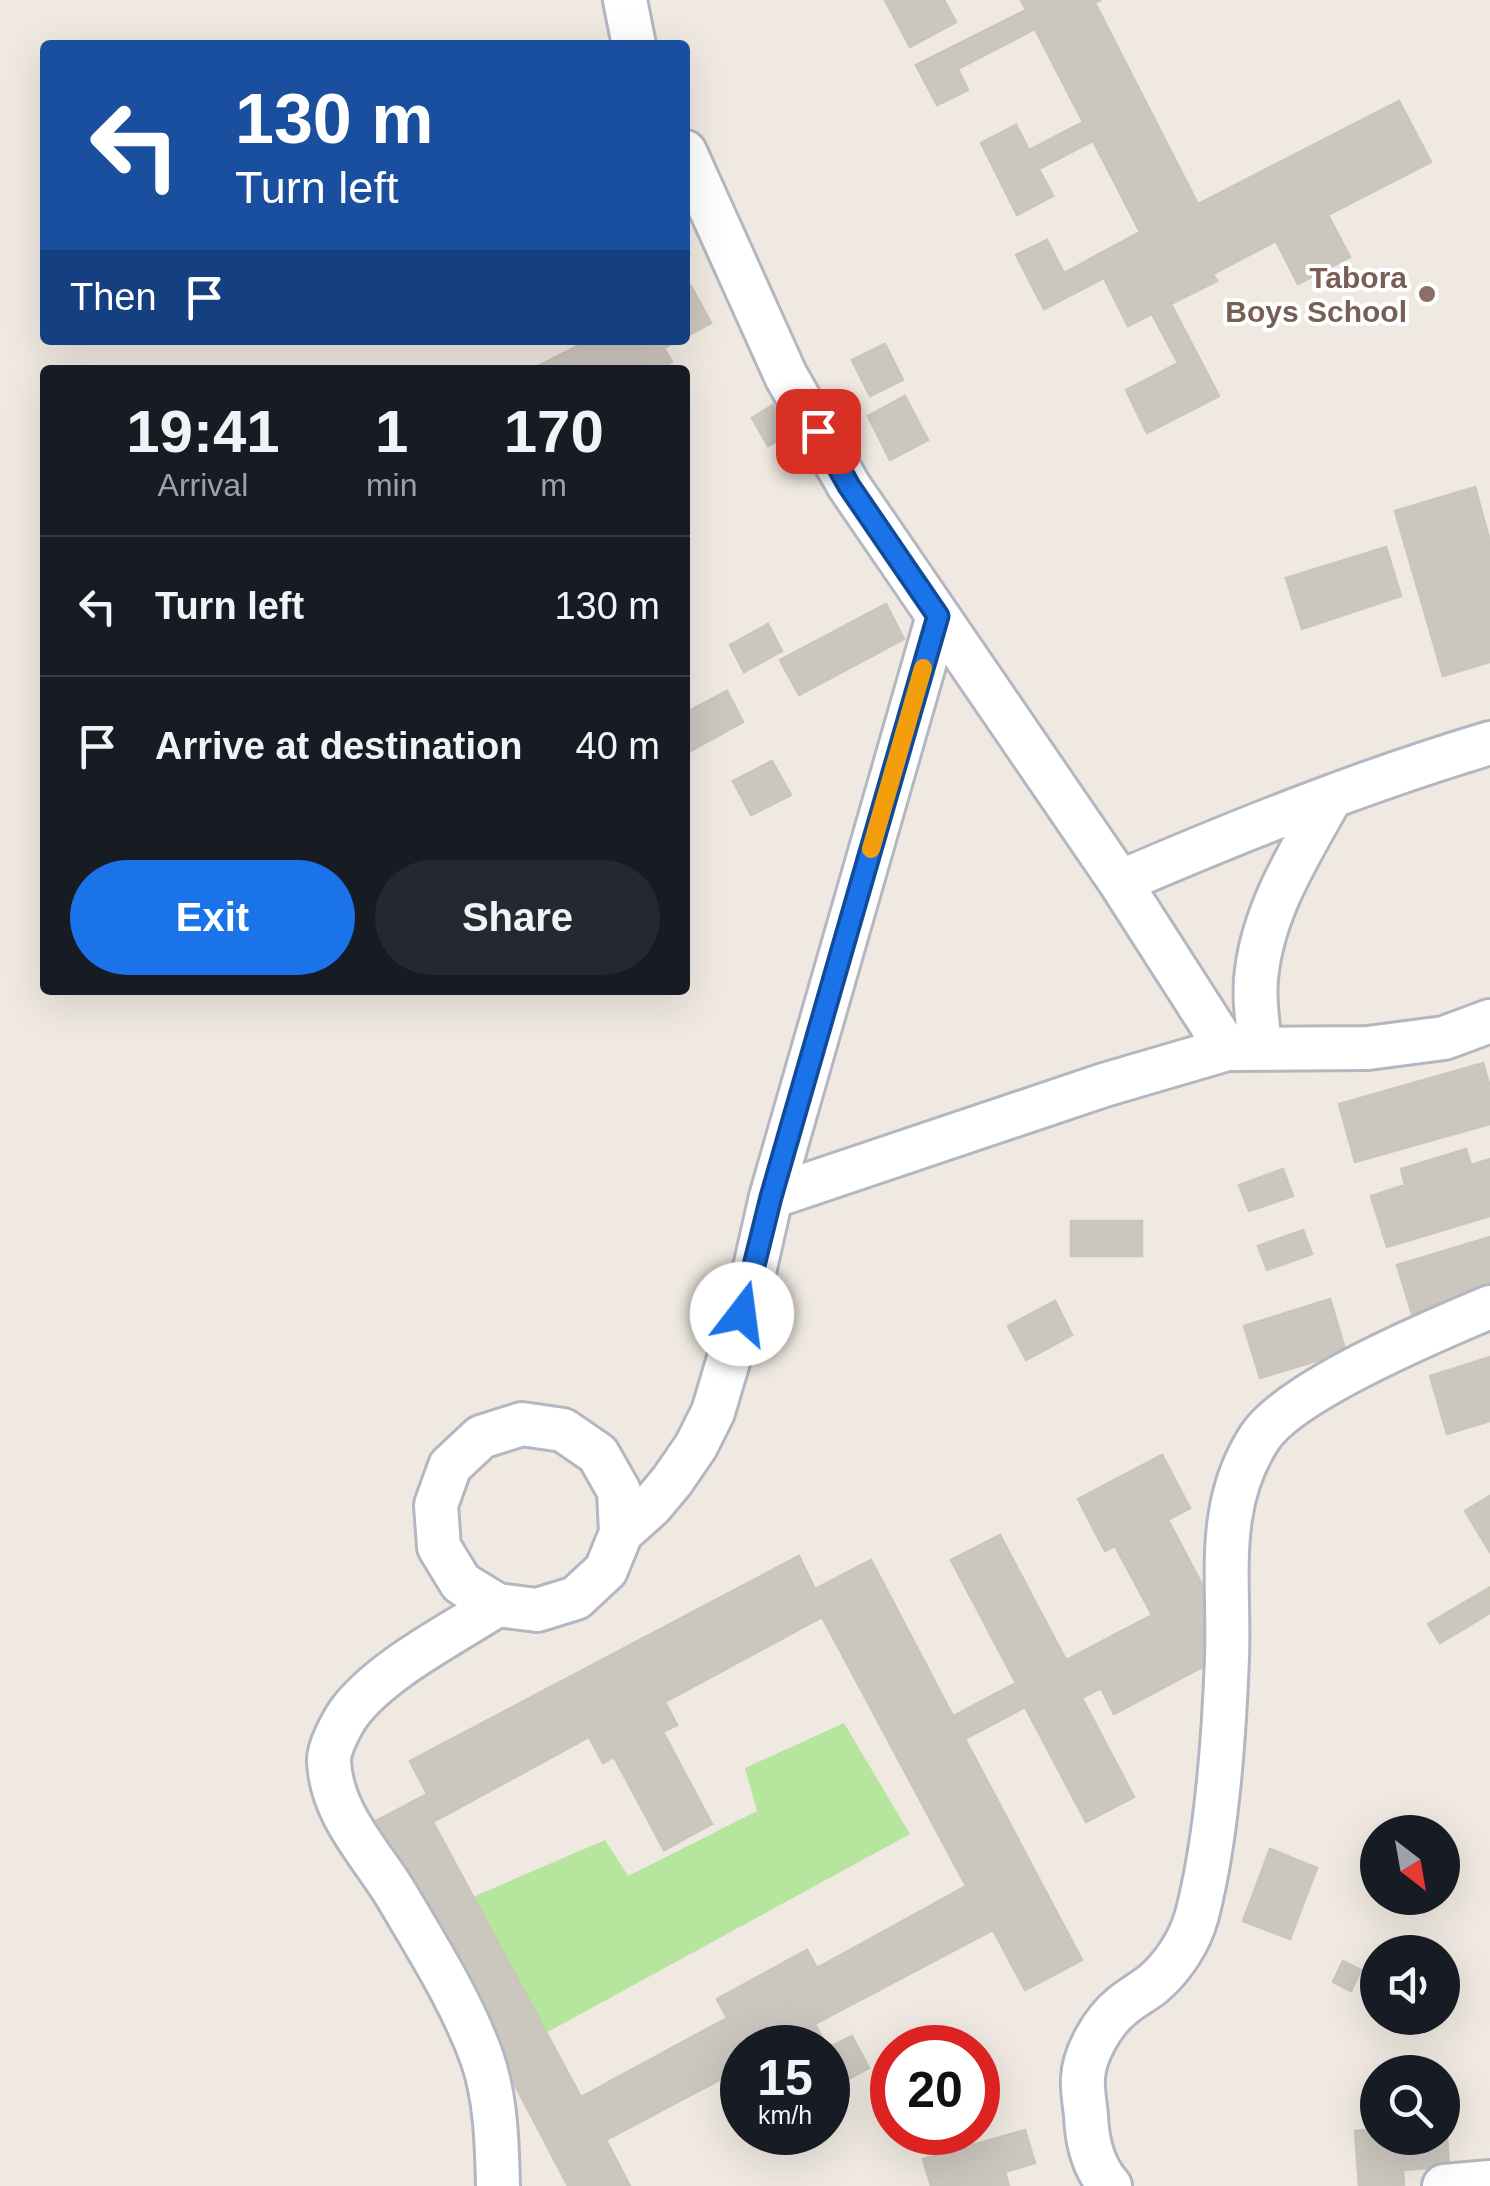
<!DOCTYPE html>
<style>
:root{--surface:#171b24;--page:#242831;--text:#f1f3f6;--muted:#9ea1a6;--line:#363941;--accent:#1a73e8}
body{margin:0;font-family:Arial,sans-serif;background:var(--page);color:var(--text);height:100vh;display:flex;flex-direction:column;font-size:38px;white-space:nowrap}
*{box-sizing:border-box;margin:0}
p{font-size:32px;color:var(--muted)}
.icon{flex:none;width:55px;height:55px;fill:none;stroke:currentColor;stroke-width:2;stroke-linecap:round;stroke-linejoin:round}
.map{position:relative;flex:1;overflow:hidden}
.panel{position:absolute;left:40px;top:365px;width:650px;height:630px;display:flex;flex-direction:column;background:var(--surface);border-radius:10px;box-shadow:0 10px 40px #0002}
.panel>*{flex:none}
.hud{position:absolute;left:40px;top:40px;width:650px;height:305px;border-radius:10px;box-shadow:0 10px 40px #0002;background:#1a4fa0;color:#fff;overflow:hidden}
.needle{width:65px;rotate:149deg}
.controls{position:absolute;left:1360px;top:1815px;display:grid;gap:20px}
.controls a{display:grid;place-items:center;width:100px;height:100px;border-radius:50%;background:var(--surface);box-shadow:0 10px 40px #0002;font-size:50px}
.speed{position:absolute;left:720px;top:2025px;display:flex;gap:20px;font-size:50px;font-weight:700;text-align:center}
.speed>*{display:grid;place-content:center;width:130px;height:130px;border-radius:50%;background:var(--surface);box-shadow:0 10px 40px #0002;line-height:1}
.speed small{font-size:25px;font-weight:400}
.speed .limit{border:15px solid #d22;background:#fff;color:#111}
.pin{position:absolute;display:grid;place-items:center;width:85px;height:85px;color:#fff;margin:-42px;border-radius:20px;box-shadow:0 5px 15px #0006}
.me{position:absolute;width:110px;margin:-55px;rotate:15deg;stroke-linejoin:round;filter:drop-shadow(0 0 8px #0008)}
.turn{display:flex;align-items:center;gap:35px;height:210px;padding:0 30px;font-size:45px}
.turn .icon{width:130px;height:130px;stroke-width:2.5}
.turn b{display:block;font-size:70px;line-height:85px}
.then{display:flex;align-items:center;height:95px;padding:0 30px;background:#0003;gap:20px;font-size:38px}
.eta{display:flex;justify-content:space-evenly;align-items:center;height:170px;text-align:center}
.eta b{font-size:60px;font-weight:700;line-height:70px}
.cta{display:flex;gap:20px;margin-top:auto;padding:20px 30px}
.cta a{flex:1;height:115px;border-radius:60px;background:var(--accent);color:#fff;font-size:40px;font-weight:700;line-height:115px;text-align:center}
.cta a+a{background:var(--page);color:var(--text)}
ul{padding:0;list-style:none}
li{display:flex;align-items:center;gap:30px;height:140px;padding:0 30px;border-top:2px solid var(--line)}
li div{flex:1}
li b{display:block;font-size:38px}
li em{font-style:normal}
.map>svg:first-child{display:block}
.green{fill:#b6e59e}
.building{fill:#cbc7bf;stroke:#cbc5ba;stroke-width:2.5;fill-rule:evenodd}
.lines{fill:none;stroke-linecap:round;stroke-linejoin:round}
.minor-casing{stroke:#b4b7c1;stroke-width:48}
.minor{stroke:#fff;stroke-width:42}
.route-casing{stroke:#114b97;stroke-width:25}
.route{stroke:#1a73e8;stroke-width:18}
.slow{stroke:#f59e0b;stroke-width:18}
.education-dot{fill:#8d6e63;stroke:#fff;stroke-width:4}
.labels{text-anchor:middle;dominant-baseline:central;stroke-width:8;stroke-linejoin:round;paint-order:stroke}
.education-label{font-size:30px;font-weight:bold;fill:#785e54;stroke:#fff;text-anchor:end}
</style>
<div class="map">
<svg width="1490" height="2186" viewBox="0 0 1490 2186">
<rect width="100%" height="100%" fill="#efe9e1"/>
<path class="green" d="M 844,1723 L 910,1834 L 544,2034 L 468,1899 L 605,1840 L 628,1876 L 757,1811 L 745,1768 Z"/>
<path class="building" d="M 885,0 L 944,0 L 956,22 L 910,47 Z
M 1021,0 L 1101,0 L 1095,3 L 1198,204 L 1399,101 L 1431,162 L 1328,215 L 1350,257 L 1298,284 L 1276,241 L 1213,274 L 1217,281 L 1171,304 L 1219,396 L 1147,433 L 1126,390 L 1178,363 L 1152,314 L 1128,326 L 1104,278 L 1044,309 L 1016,255 L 1047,240 L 1064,273 L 1140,232 L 1093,141 L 1039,169 L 1053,196 L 1017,215 L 981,143 L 1016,125 L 1029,150 L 1083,122 L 1035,29 L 958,69 L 968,90 L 937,105 L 916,65 L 1026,10 Z
M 691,286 L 711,323 L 685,337 L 685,289 Z
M 581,340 L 679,340 L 664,348 L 672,362 L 657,370 L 537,370 L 536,367 L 583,343 Z
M 885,344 L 903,380 L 870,396 L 852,360 Z
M 905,396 L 928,440 L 890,460 L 868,416 Z
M 773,405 L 789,434 L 768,446 L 752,418 Z
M 1475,487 L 1490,542 L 1490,662 L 1443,676 L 1395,511 Z
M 1386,547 L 1401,596 L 1302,629 L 1286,578 Z
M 886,604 L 904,639 L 799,695 L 780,660 Z
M 768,624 L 782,651 L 744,672 L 730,645 Z
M 727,691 L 743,722 L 685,754 L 685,713 Z
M 772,761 L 791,795 L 751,815 L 733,781 Z
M 1483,1063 L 1490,1087 L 1490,1124 L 1355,1162 L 1339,1104 Z
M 1466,1149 L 1471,1165 L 1490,1159 L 1490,1216 L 1387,1247 L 1371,1196 L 1405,1185 L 1401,1169 Z
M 1283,1169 L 1293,1196 L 1249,1211 L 1239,1185 Z
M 1071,1221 L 1142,1221 L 1142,1256 L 1071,1256 Z
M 1303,1230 L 1312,1254 L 1267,1270 L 1258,1246 Z
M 1490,1237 L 1490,1290 L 1412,1314 L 1397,1265 Z
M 1330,1299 L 1346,1352 L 1260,1378 L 1244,1326 Z
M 1055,1301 L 1072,1335 L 1026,1360 L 1008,1326 Z
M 1490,1357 L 1490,1421 L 1447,1434 L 1430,1376 Z
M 1162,1455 L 1190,1508 L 1168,1520 L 1236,1649 L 1114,1714 L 1101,1688 L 1082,1698 L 1134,1797 L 1086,1822 L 1025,1707 L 965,1739 L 1082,1960 L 1025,1990 L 993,1930 L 815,2024 L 827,2048 L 792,2048 L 790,2043 L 781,2048 L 742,2048 L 742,2068 L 606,2140 L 630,2186 L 568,2186 L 376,1821 L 427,1794 L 410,1761 L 799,1556 L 815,1589 L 871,1560 L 953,1716 L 1016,1683 L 951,1560 L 1000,1535 L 1066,1660 L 1152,1615 L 1115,1546 L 1105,1551 L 1078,1499 ZM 822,1617 L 966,1886 L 817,1968 L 807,1950 L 717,1999 L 727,2018 L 581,2097 L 433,1822 L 589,1737 L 603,1763 L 614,1757 L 664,1850 L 712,1824 L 663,1732 L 677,1725 L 665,1702 Z
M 1490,1496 L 1490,1552 L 1465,1511 Z
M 1489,1588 L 1490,1613 L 1440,1643 L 1428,1624 Z
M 1270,1849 L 1317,1868 L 1290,1939 L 1243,1921 Z
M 1343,1961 L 1361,1970 L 1351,1991 L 1333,1982 Z
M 852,2036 L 869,2068 L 828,2090 L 828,2048 Z
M 1442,2124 L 1446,2124 L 1449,2166 L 1403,2170 L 1404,2186 L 1359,2186 L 1355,2131 L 1378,2129 L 1378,2138 L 1442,2138 Z
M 1025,2130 L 1035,2163 L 1005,2172 L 1009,2186 L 931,2186 L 923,2159 Z"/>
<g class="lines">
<defs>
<path id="minor" d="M 625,0 L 634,45
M 685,152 L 786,376 L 849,486 L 1120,882 L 1227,1049
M 1120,882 C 1241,830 1363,781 1490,743
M 1260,1048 C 1258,1023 1253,995 1257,970 C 1265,907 1301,851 1331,797
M 771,1197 L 1104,1085 L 1227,1049 L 1368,1048 L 1444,1038 L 1490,1021
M 621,1533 L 619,1491 L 598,1454 L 563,1430 L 522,1424 L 481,1437 L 450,1466 L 436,1505 L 439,1547 L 461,1583 L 497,1605 L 537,1610 L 576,1598 L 606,1570 L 621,1533 L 651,1506 L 672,1481 L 696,1446 L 713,1412 L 752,1281 L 771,1197 L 938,616
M 497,1605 C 451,1635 382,1669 349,1713 C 342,1723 328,1749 329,1761 C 331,1814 371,1853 397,1896 C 427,1947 462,2002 482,2058 C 496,2098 497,2144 498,2186
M 1110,2186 C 1093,2167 1087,2141 1086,2116 C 1085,2104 1082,2090 1083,2078 C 1084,2054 1103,2021 1122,2006 C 1131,1998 1143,1992 1153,1984 C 1173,1967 1190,1941 1197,1915 C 1217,1838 1224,1738 1227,1658 C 1230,1581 1214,1507 1260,1437 C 1292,1390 1435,1330 1490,1307
M 1444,2186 L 1490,2182"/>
</defs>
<use href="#minor" class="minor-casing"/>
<use href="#minor" class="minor"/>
</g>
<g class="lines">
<defs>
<path id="route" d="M 742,1314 L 771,1197 L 938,616 L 849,486 L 818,431"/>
</defs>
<use href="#route" class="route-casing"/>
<use href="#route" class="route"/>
<path class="slow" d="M 871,849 L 923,668"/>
</g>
<circle class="education-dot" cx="1427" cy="294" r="10"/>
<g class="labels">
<g class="education-label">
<text x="1407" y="277">Tabora<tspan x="1407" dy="34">Boys School</tspan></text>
</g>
</g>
</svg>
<div class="controls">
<a><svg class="needle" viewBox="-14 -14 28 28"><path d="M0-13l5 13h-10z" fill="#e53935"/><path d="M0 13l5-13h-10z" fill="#9ea1a6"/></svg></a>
<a><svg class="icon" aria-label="sound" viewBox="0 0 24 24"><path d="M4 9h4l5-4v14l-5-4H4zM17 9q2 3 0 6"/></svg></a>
<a><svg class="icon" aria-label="search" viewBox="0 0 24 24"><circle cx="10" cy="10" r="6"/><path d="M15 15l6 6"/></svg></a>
</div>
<div class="speed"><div>15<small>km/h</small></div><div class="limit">20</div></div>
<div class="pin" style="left:818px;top:431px;background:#d93025"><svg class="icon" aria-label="arrive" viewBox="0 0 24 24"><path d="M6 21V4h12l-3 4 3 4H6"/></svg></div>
<svg class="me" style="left:742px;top:1314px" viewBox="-20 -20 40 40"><circle r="19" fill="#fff"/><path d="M0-13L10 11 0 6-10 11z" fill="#1a73e8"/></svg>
<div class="hud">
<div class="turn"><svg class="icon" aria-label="left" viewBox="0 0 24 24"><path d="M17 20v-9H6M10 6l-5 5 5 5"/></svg><div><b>130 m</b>Turn left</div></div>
<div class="then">Then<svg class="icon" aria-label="arrive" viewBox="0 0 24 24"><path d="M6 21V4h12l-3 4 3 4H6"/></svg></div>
</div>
<section class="panel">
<div class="eta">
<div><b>19:41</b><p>Arrival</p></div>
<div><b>1</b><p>min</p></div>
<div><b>170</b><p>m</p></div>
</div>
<ul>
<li><svg class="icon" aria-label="left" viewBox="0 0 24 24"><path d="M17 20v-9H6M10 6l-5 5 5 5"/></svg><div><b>Turn left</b></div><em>130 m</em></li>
<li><svg class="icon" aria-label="arrive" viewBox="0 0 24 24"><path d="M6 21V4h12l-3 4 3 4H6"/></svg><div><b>Arrive at destination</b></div><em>40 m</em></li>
</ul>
<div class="cta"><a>Exit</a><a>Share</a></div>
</section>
</div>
